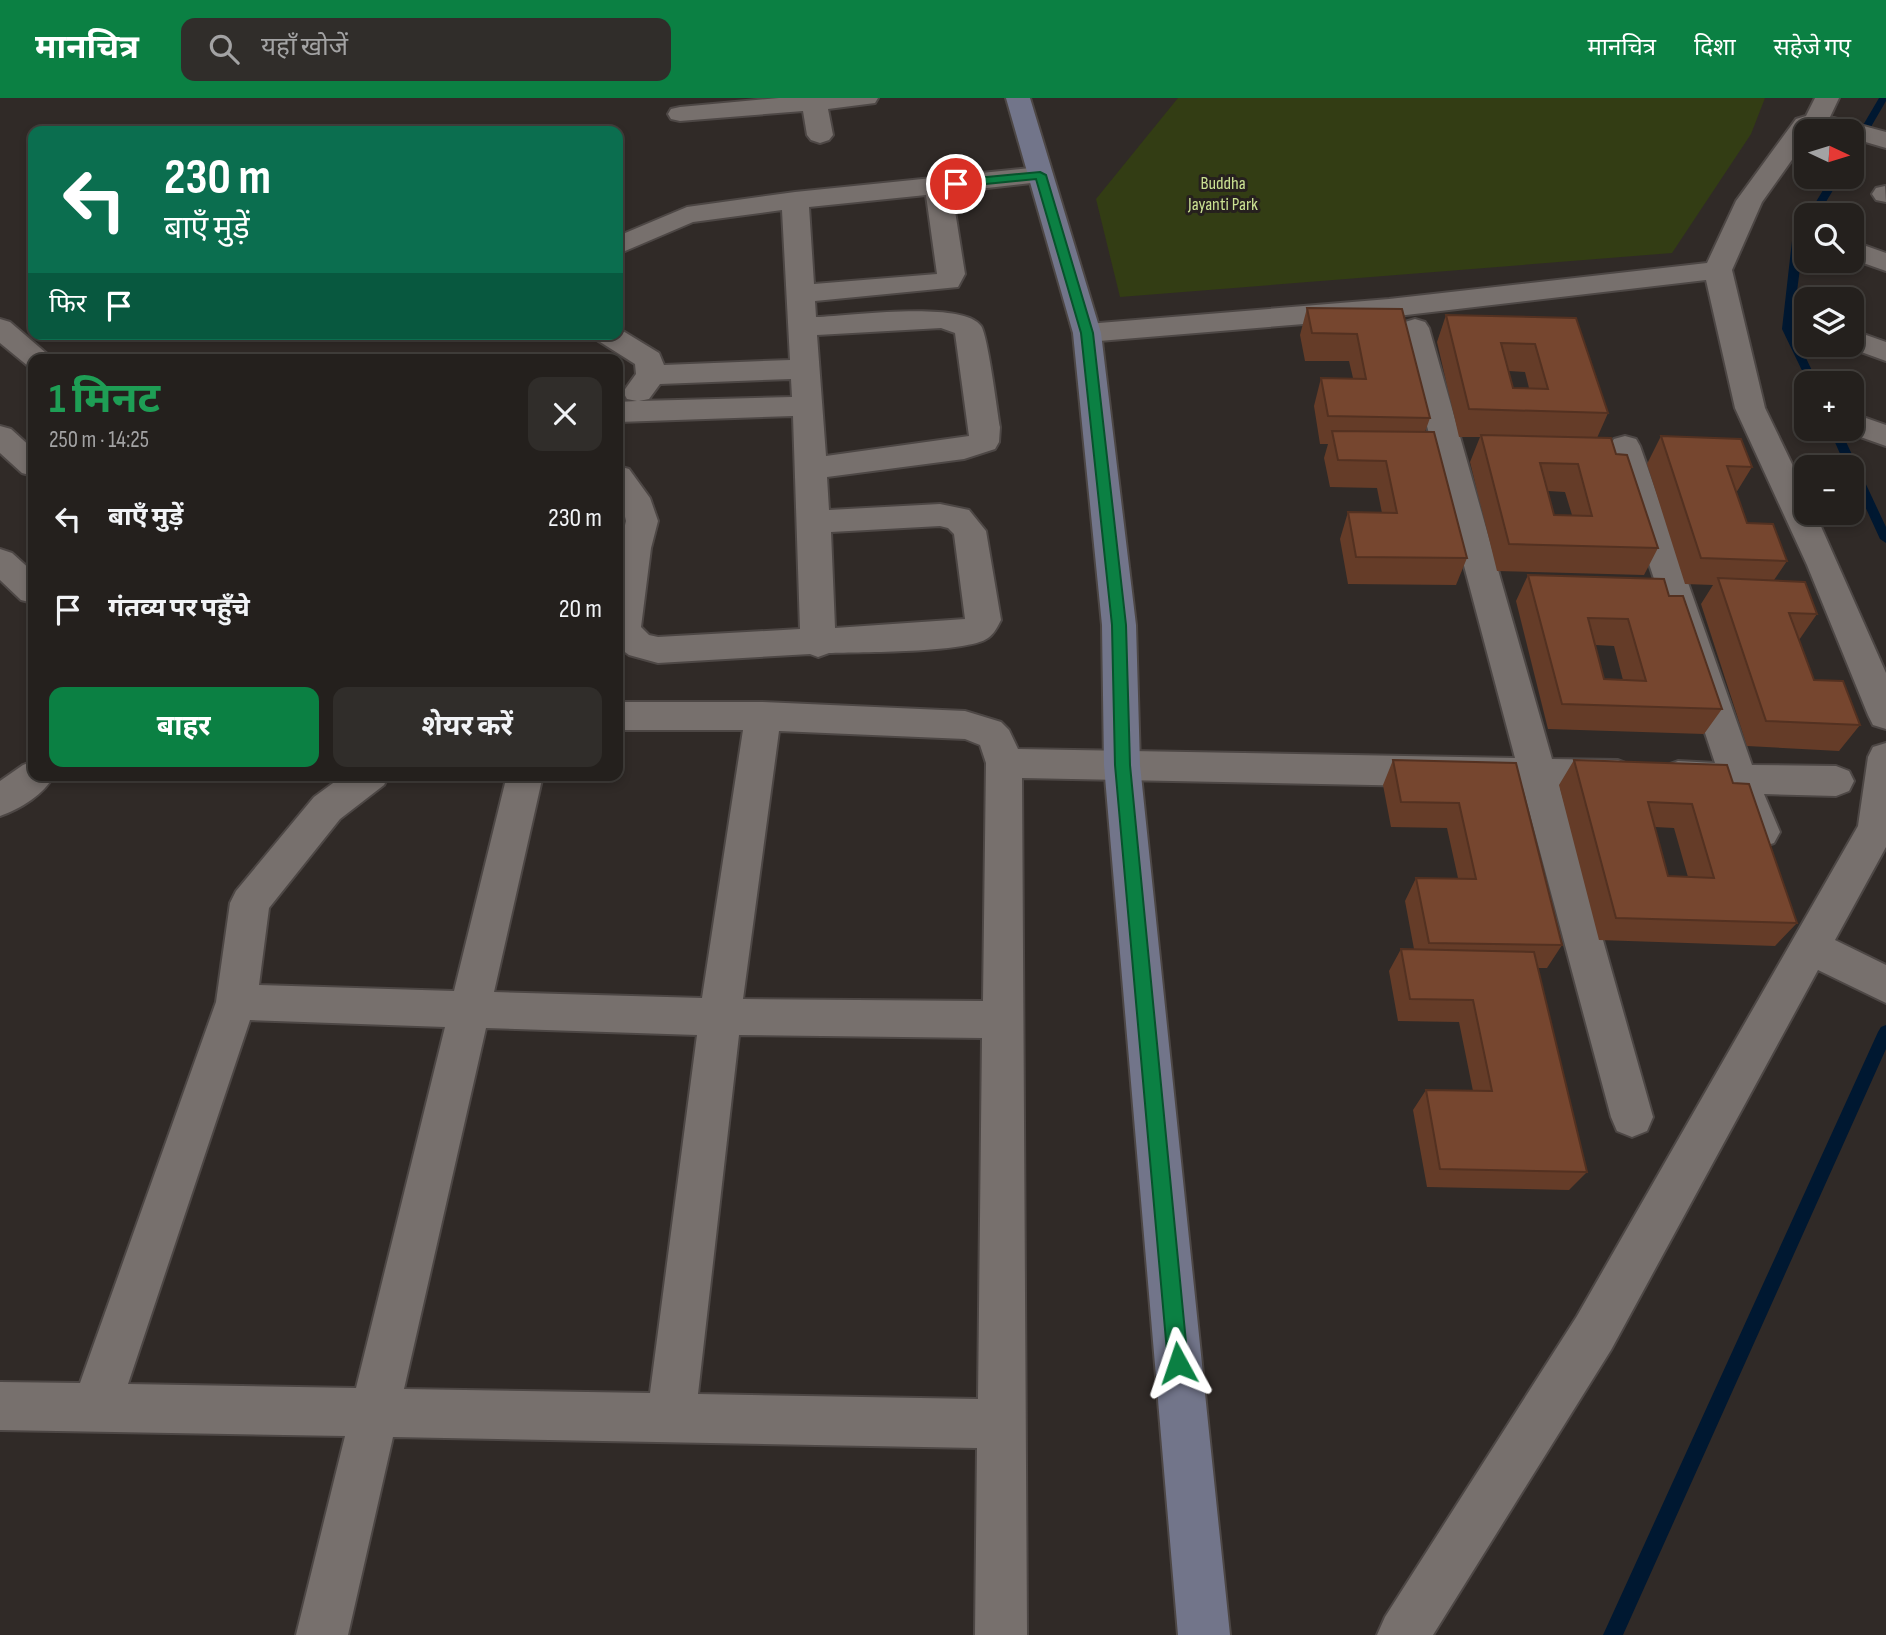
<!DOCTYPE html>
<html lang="hi">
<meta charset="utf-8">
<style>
:root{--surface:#24201d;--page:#302d2a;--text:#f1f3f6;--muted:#a3a3a4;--line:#413e3b;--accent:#0b8043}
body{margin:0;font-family:"Sofia Sans Condensed","Noto Sans Devanagari",sans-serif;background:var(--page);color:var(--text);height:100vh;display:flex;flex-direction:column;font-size:26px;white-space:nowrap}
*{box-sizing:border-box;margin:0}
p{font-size:23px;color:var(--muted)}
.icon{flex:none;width:38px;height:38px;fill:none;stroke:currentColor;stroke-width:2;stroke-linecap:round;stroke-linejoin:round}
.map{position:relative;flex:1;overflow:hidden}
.sheet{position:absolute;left:28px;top:256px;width:595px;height:427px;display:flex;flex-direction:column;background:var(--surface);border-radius:14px;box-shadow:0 4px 10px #0003,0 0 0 2px var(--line)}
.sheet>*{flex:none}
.hud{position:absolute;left:28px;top:28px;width:595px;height:214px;border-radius:14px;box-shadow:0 4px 10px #0003,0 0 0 2px var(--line);background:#0b6e4f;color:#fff;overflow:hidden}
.needle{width:46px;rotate:94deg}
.tools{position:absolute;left:1794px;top:21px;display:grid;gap:14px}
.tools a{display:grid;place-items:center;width:70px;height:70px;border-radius:14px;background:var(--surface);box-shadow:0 4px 10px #0003,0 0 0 2px var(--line);font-size:35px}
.pin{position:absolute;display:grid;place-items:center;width:60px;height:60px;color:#fff;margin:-30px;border:4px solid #fff;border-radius:50%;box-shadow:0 2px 7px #0007}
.me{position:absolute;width:77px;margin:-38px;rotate:355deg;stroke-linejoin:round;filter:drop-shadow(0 0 5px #0008)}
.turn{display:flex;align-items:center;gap:24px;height:147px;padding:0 21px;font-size:32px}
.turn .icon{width:91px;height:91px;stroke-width:2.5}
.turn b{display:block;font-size:49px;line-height:60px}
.then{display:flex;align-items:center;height:66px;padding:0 21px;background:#0003;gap:14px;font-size:26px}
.round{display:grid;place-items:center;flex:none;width:74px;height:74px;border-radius:14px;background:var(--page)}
.head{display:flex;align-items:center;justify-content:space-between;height:119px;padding:0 21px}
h1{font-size:42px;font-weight:700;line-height:52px;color:#1e9e55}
.cta{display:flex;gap:14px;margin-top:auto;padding:14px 21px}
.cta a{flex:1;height:80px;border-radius:14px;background:var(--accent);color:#fff;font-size:28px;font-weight:700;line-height:80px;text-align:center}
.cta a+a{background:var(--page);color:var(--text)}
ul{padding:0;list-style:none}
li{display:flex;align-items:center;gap:21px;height:91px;padding:0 21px}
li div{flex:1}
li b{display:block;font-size:26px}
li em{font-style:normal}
header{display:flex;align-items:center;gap:42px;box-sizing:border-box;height:98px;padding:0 35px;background:var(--accent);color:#fff}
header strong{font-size:33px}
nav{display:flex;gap:38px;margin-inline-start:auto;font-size:24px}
.search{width:490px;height:63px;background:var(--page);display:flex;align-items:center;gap:18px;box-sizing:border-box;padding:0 24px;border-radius:14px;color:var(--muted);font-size:26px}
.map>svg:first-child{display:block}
.green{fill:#333d14}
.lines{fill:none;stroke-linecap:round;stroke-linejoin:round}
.stream{fill:#001831;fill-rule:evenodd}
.street-casing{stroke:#4d4745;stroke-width:4}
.secondary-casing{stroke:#4d4745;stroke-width:4}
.street{fill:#77706d;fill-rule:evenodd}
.secondary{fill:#72758a;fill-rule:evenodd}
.wall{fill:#653c28;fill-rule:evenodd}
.building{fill:#76462f;stroke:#533121;stroke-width:2;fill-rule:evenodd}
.route{fill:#0b8043;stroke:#07532c;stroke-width:2}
.labels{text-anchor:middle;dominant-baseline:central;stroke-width:6;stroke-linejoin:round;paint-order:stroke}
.far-park-label{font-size:18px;fill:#cae192;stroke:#26201e}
</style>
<header>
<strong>मानचित्र</strong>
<div class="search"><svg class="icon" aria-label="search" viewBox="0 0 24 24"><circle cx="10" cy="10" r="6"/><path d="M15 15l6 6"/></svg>यहाँ खोजें</div>
<nav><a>मानचित्र</a><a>दिशा</a><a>सहेजे गए</a></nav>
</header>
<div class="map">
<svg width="1886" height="1537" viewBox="0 0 1886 1537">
<rect width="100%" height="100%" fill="#302a27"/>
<path class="green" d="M 1178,0 L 1765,0 L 1751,36 L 1672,155 L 1120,199 L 1096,101 Z"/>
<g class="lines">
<path class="stream" d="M 1879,0 L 1886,0 L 1886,3 L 1857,53 L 1852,56 L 1852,46 Z
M 1831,79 L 1841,79 L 1818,117 L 1808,117 Z
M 1806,125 L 1792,231 L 1818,285 L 1808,285 L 1782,231 L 1792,143 L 1803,126 Z
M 1829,331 L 1840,331 L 1886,429 L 1886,445 L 1880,441 L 1852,380 L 1852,369 L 1846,369 Z
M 1886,927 L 1886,951 L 1623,1537 L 1603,1537 L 1878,934 L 1881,929 Z"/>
<defs>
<path id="street" d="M 779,0 L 878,0 L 875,5 L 828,11 L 833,37 L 829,42 L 820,45 L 811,42 L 807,37 L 803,13 L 680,23 L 671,21 L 668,16 L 671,11 L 680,9 Z
M 1815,0 L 1839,0 L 1830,19 L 1886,34 L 1886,50 L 1852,40 L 1852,33 L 1816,31 L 1806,33 L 1806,42 L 1762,104 L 1732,172 L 1765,310 L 1806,395 L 1806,415 L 1815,415 L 1886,575 L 1886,631 L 1873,627 L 1868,617 L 1807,467 L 1735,310 L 1706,182 L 1389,219 L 1087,244 L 1077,241 L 1073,235 L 1077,229 L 1087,226 L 1389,201 L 1707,165 L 1736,103 L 1796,21 L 1806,18 Z
M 1040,69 L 1049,71 L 1053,77 L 1049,83 L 952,94 L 965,176 L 958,189 L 815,203 L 816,219 C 848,218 963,202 981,228 C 988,238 997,312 1000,329 L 999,344 L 995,351 L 964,361 L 827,379 L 829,412 L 940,406 L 969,412 L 986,433 L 1001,522 C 998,528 994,536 988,540 C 968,555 859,554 829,555 L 818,559 L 810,556 L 658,565 L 629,557 L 618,549 L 618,456 L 626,423 L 623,410 L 618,402 L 618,368 L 629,371 L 650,400 L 658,423 L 651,450 L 641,529 L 649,537 L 658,539 L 800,531 L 793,318 L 618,324 L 618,304 L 637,303 L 627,301 L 623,294 L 636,276 L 635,266 L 597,242 L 593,236 L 618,236 L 618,230 L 659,255 L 664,267 L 790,262 L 782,112 L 693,124 L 618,156 L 618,138 L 687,109 L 795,94 ZM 926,97 L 937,176 L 814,186 L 809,109 ZM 941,230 L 955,235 L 969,338 L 826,358 L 817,237 ZM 791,281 L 792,299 L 639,303 L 649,301 L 660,286 ZM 940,428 L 948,430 L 954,436 L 965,521 L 835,530 L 831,434 Z
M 1885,88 L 1886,104 L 1876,102 L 1872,96 L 1876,90 Z
M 1852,143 L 1886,155 L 1886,173 L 1852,161 Z
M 0,221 L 10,224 L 53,261 L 33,261 L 33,269 L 28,268 L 0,245 Z
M 1415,221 L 1425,224 L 1429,230 L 1552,661 L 1618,662 L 1631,667 L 1636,677 L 1631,687 L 1618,692 L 1560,690 L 1653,1019 L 1647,1033 L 1632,1039 L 1617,1033 L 1611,1019 L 1523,690 L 1022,680 L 1027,1537 L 975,1537 L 977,1350 L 393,1339 L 348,1537 L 296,1537 L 345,1338 L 0,1332 L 0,1284 L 80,1285 L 216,904 L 230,805 L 236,793 L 314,699 L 344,677 L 389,677 L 384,687 L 340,721 L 269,810 L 259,887 L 454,893 L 507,677 L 543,677 L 494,894 L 702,900 L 743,632 L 618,632 L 618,604 L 763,604 L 965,613 L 1001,624 L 1009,632 L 1018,651 L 1515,660 L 1401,230 L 1405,224 ZM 779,633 L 965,641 L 980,647 L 986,665 L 983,903 L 743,901 ZM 250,922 L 445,929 L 356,1290 L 128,1286 ZM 486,930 L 697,937 L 650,1295 L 404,1291 ZM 739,937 L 982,940 L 978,1301 L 698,1296 Z
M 1852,232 L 1886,244 L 1886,263 L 1842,247 L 1852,247 Z
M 1863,319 L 1886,327 L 1886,348 L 1852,336 L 1849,331 L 1852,331 L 1852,323 Z
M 0,328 L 11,331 L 33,351 L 33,378 L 22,375 L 0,355 Z
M 1625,338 L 1636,341 L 1640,348 L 1752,667 L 1836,668 L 1849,673 L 1854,683 L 1849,693 L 1836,698 L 1764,696 L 1780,734 L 1774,745 L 1761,749 L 1748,745 L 1726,695 L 1678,693 L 1665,688 L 1660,678 L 1665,668 L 1678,663 L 1715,665 L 1610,348 L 1614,341 Z
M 0,451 L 12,455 L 33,474 L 33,505 L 21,502 L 0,482 Z
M 1886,645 L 1886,749 L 1835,842 L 1886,867 L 1886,905 L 1818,872 L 1611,1252 L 1433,1537 L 1377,1537 L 1385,1519 L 1577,1218 L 1858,728 L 1868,659 L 1873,649 Z
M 33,663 L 33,677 L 54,677 C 45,696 20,711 0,718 L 0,683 L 23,667 Z"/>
<path id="secondary" d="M 1006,0 L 1030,0 L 1101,235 L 1136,527 L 1140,667 L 1230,1537 L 1178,1537 L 1104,667 L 1102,527 L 1073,235 Z"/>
</defs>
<use href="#street" class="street-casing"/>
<use href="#secondary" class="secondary-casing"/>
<use href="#street" class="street"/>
<use href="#secondary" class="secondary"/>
</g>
<path class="wall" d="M 1307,210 L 1402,211 L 1430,320 L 1425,334 L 1467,460 L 1456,487 L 1348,486 L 1340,441 L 1348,414 L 1382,415 L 1377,390 L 1330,389 L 1324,360 L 1328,346 L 1320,346 L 1314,308 L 1321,280 L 1353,280 L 1349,263 L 1305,263 L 1300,237 Z
M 1446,217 L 1576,220 L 1608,315 L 1597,340 L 1616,356 L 1658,450 L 1644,477 L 1497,473 L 1470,364 L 1480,339 L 1459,339 L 1437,244 ZM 1509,273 L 1525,274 L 1529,290 L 1513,290 ZM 1548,393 L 1565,394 L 1572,417 L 1554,417 Z
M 1661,338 L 1752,369 L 1736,395 L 1747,425 L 1787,463 L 1774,482 L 1817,516 L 1799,542 L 1814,582 L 1860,627 L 1839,653 L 1747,648 L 1701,506 L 1713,487 L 1685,486 L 1647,366 Z
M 1528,477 L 1669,498 L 1722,611 L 1704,636 L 1548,631 L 1516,503 ZM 1595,547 L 1614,548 L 1623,582 L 1604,581 Z
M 1393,662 L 1516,665 L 1562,847 L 1547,870 L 1538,870 L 1587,1074 L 1569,1092 L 1427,1089 L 1413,1012 L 1426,992 L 1473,993 L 1459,924 L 1398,923 L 1389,873 L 1401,851 L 1414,851 L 1405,803 L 1416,780 L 1458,780 L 1447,730 L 1391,729 L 1383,687 Z
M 1574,662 L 1733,685 L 1797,825 L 1775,848 L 1599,842 L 1559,687 ZM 1655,729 L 1674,730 L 1688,779 L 1668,778 Z"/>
<path class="building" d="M 1307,210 L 1402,211 L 1430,320 L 1328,318 L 1321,280 L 1366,281 L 1357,236 L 1312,235 Z
M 1446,217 L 1576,220 L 1608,315 L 1469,311 ZM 1501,245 L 1535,246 L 1548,291 L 1513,290 Z
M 1332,333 L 1434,334 L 1467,460 L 1356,459 L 1348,414 L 1397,415 L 1386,363 L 1338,362 Z
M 1481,337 L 1611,340 L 1616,356 L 1627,357 L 1658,450 L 1509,446 ZM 1540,365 L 1578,366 L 1592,418 L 1554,417 Z
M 1661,338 L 1741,341 L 1752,369 L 1727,368 L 1747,425 L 1773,426 L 1787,463 L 1701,460 Z
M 1528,477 L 1664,481 L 1669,498 L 1683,498 L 1722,611 L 1562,606 ZM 1588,520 L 1628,521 L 1646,583 L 1604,581 Z
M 1718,480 L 1805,484 L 1817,516 L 1789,515 L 1814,582 L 1843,583 L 1860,627 L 1766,623 Z
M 1393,662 L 1516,665 L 1562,847 L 1429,845 L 1416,780 L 1476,781 L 1459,705 L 1401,704 Z
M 1574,662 L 1727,667 L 1733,685 L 1749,686 L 1797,825 L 1616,820 ZM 1648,704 L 1692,706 L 1714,780 L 1668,778 Z
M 1401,851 L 1534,854 L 1587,1074 L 1440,1071 L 1426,992 L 1492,993 L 1473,902 L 1410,901 Z"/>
<path class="route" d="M 1040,74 L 1046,77 L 1093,235 L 1126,527 L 1130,667 L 1188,1265 L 1185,1272 L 1178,1275 L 1171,1272 L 1168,1265 L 1115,667 L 1112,527 L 1081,235 L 1036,81 L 956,89 L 951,86 L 956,82 Z"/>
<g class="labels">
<g class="far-park-label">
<text x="1223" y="85">Buddha<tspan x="1223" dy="21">Jayanti Park</tspan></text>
</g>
</g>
</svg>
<div class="tools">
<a><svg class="needle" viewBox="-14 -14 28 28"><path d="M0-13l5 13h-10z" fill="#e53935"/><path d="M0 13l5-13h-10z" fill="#a3a3a4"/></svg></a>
<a><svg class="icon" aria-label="search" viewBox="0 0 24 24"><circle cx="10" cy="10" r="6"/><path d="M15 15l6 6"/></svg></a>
<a><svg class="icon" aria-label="layers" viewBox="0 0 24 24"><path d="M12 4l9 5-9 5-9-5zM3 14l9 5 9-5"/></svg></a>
<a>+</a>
<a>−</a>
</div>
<div class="pin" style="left:956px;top:86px;background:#d93025"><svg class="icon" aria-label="arrive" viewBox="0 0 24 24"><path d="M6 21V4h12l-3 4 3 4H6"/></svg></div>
<svg class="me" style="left:1178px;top:1265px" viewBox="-20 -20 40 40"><path d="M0-17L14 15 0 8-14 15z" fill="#0b8043" stroke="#fff" stroke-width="4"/></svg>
<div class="hud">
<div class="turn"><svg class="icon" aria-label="left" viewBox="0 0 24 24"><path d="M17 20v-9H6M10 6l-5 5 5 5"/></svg><div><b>230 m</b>बाएँ मुड़ें</div></div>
<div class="then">फिर<svg class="icon" aria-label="arrive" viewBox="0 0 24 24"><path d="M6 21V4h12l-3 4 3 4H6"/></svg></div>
</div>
<section class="sheet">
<div class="head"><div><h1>1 मिनट</h1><p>250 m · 14:25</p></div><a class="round"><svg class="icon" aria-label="close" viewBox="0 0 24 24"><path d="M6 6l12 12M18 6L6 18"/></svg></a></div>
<ul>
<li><svg class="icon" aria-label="left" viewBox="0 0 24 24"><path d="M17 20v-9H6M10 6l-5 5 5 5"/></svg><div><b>बाएँ मुड़ें</b></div><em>230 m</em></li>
<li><svg class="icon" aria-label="arrive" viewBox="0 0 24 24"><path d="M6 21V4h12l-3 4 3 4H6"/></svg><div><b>गंतव्य पर पहुँचे</b></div><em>20 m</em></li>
</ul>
<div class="cta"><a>बाहर</a><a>शेयर करें</a></div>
</section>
</div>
